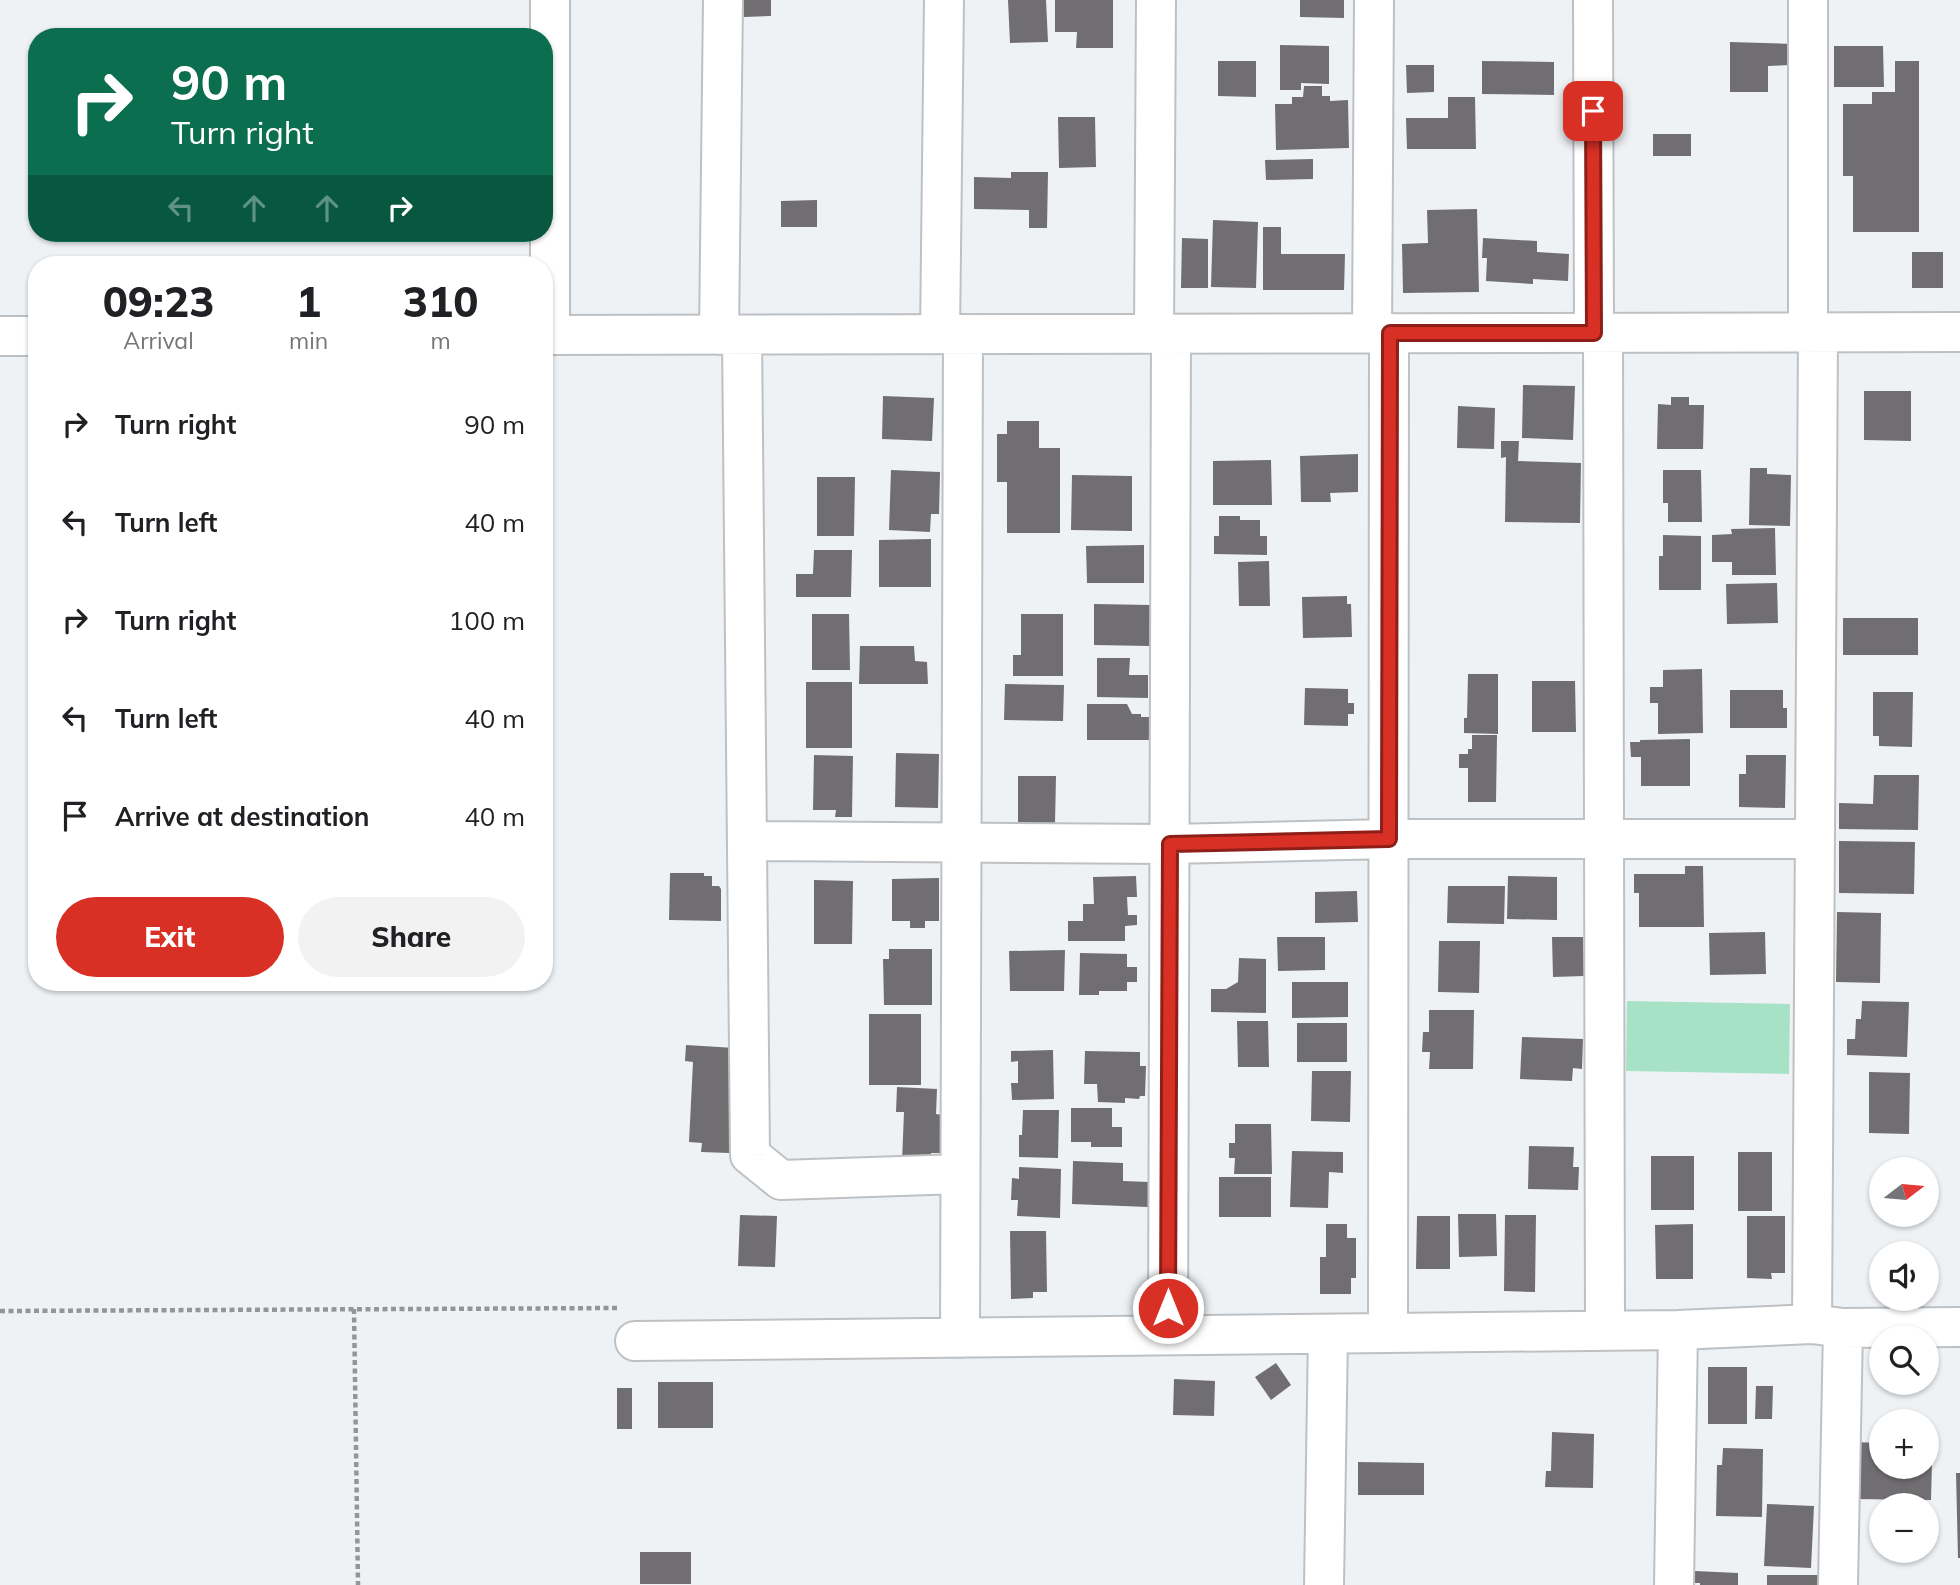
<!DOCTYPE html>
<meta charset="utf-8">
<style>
:root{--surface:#fff;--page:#f2f2f2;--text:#202124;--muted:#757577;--accent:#d93025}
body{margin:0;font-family:Mulish,sans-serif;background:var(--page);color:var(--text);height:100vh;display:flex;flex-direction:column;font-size:26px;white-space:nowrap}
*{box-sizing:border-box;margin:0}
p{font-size:23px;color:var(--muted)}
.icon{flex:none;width:38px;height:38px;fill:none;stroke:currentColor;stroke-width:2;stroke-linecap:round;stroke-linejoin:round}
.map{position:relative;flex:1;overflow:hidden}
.panel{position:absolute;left:28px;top:256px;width:525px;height:735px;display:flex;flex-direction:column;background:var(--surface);border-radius:28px;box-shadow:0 2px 5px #0004}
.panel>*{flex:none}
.hud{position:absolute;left:28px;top:28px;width:525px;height:214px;border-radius:28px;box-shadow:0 2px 5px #0004;background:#0b6e4f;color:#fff;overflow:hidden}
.needle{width:46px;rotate:74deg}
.buttons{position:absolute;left:1869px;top:1157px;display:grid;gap:14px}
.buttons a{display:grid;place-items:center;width:70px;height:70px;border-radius:50%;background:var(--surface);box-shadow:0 2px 5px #0004;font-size:35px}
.pin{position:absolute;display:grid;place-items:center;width:60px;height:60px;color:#fff;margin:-30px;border-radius:14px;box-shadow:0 4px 10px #0006}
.me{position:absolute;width:77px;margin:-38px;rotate:0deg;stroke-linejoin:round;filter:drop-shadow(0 0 5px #0008)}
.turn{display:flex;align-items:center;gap:24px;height:147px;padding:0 28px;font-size:32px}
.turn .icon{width:91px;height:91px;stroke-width:2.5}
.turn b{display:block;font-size:49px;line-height:60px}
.lanes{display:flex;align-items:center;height:66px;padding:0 28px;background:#0003;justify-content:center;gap:35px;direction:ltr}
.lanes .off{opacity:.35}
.eta{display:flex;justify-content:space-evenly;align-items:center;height:119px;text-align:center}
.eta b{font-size:42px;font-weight:800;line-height:49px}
.primary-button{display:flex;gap:14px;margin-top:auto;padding:14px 28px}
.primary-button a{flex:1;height:80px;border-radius:42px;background:var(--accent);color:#fff;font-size:28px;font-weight:800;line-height:80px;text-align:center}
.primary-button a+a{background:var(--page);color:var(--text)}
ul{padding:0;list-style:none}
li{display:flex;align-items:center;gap:21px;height:98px;padding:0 28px}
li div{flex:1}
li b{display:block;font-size:26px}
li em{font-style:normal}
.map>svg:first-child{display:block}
.green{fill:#a7e2c6}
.building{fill:#706e71}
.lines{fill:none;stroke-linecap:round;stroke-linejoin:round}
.minor-casing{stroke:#bec1c4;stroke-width:42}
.path{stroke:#939597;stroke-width:4.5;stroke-dasharray:5 3.5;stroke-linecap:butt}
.minor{stroke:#fff;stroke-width:38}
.route-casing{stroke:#8d1f18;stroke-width:18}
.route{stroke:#d93025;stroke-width:12}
</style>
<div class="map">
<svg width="1960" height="1585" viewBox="0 0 1960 1585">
<rect width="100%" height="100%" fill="#eff2f5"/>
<path class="green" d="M 1627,1001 L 1790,1004 L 1789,1074 L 1626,1071 Z"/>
<path class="building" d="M 743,0 L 771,0 L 771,16 L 744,17 Z
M 1008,0 L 1046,0 L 1048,42 L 1010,43 Z
M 1055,0 L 1113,0 L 1113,48 L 1076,48 L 1077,32 L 1055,32 Z
M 1300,0 L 1344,0 L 1344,18 L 1300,17 Z
M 1730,42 L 1792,44 L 1792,65 L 1768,66 L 1768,92 L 1730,92 Z
M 1280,45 L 1329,46 L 1329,84 L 1301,83 L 1301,90 L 1280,90 Z
M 1834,46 L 1883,46 L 1884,87 L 1834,87 Z
M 1218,61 L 1256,61 L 1256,97 L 1218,96 Z
M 1482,61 L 1554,62 L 1554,95 L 1482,94 Z
M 1895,61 L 1919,61 L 1919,232 L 1853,232 L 1853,176 L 1843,176 L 1843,104 L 1872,104 L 1872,92 L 1895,92 Z
M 1406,65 L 1434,65 L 1434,92 L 1407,93 Z
M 1304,86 L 1322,86 L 1322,96 L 1330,96 L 1330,101 L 1348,100 L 1349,148 L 1276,150 L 1275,104 L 1292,104 L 1292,97 L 1303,97 Z
M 1448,97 L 1475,97 L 1476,149 L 1407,149 L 1406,118 L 1448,118 Z
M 1058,117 L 1095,117 L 1096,167 L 1059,168 Z
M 1653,134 L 1691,134 L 1691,156 L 1653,156 Z
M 1313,159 L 1313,179 L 1266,180 L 1265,160 Z
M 1011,172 L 1048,172 L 1047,228 L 1029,228 L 1029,210 L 974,209 L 974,177 L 1011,178 Z
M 817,200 L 817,227 L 781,227 L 781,201 Z
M 1477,209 L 1479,292 L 1403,293 L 1402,244 L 1428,243 L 1427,210 Z
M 1213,220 L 1258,222 L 1256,288 L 1211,287 Z
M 1263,227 L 1281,227 L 1281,254 L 1345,254 L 1344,290 L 1263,290 Z
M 1182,238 L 1208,239 L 1208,288 L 1181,288 Z
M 1483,238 L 1537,241 L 1537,252 L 1569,254 L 1568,281 L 1533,279 L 1533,284 L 1486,281 L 1487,258 L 1482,258 Z
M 1912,252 L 1943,252 L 1943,288 L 1912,288 Z
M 1523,385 L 1575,386 L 1573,440 L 1522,438 Z
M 1864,391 L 1911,391 L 1911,441 L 1864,440 Z
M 883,396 L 934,398 L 932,441 L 882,439 Z
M 1671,397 L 1689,397 L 1689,405 L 1704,405 L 1703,449 L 1657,449 L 1658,404 L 1671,405 Z
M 1458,406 L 1495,408 L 1494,449 L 1457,448 Z
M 1007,421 L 1039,421 L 1039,448 L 1060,448 L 1060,533 L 1007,533 L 1007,482 L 997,482 L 997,434 L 1007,434 Z
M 1501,441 L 1519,441 L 1518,461 L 1581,463 L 1580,523 L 1505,522 L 1506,457 L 1501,458 Z
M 1358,454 L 1358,492 L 1330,493 L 1331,502 L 1301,502 L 1300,456 Z
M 1271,460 L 1272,505 L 1213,505 L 1213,461 Z
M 1750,468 L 1767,468 L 1767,474 L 1791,475 L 1790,526 L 1749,525 Z
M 891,470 L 940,472 L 939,514 L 931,514 L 930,532 L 889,530 Z
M 1663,470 L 1701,470 L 1702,522 L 1668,522 L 1668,503 L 1663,503 Z
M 1072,475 L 1132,476 L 1132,531 L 1071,530 Z
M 817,477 L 855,477 L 854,536 L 817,536 Z
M 1219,516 L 1240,516 L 1240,520 L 1260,520 L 1260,536 L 1267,536 L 1267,555 L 1214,554 L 1214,536 L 1219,536 Z
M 1775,528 L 1776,575 L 1732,575 L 1732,562 L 1712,562 L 1712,535 L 1732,534 L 1731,529 Z
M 1663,535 L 1701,536 L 1701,590 L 1659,590 L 1659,556 L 1663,556 Z
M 931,539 L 931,587 L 879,587 L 879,540 Z
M 1144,545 L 1144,583 L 1087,583 L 1086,546 Z
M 814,550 L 852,550 L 851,597 L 796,597 L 796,574 L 813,574 Z
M 1269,561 L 1270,606 L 1239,606 L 1238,562 Z
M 1777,583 L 1778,623 L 1727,624 L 1726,584 Z
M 1347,596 L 1347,604 L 1351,604 L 1352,637 L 1303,638 L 1302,597 Z
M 1094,604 L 1151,605 L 1150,646 L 1094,645 Z
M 812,614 L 849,614 L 850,670 L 812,670 Z
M 1021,614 L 1063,614 L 1063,676 L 1013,676 L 1013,655 L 1021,655 Z
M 1843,618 L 1918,618 L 1918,655 L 1843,655 Z
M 860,646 L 914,646 L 915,661 L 927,662 L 928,684 L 859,684 Z
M 1097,658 L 1130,658 L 1129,675 L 1148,675 L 1148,698 L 1097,697 Z
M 1702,669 L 1703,733 L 1658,734 L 1658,703 L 1650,703 L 1650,687 L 1663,687 L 1663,670 Z
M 1468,674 L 1498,674 L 1498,734 L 1464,733 L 1464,718 L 1467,718 Z
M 1532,681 L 1575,681 L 1576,732 L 1532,732 Z
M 806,682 L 852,682 L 852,748 L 806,748 Z
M 1005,684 L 1064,685 L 1063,721 L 1004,720 Z
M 1305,688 L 1348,689 L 1348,703 L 1354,703 L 1354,714 L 1348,714 L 1348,726 L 1304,725 Z
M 1730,690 L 1783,690 L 1783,708 L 1787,708 L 1787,728 L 1730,728 Z
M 1873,692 L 1913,692 L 1912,747 L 1879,746 L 1879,736 L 1873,736 Z
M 1087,704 L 1127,704 L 1132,714 L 1141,714 L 1141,717 L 1149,717 L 1149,740 L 1087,740 Z
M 1472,735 L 1497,735 L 1496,802 L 1468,802 L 1468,768 L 1459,768 L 1459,754 L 1468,754 L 1468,749 L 1472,749 Z
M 1690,739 L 1690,786 L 1641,786 L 1641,757 L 1631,757 L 1630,742 L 1640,742 L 1640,740 Z
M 896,753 L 939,754 L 938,808 L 895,807 Z
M 814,755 L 853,756 L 852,817 L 835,817 L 836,810 L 813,810 Z
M 1746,755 L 1786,755 L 1785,808 L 1739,807 L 1739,774 L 1746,774 Z
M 1874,775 L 1919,775 L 1918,830 L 1839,829 L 1839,803 L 1873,804 Z
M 1018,776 L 1056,776 L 1055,824 L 1018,824 Z
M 1839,841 L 1915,842 L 1914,894 L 1839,893 Z
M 1685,866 L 1703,866 L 1704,927 L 1639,927 L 1639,893 L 1634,893 L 1634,874 L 1685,874 Z
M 670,873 L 704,873 L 704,876 L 712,876 L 712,886 L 719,886 L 721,889 L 721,921 L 669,920 Z
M 1136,876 L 1137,897 L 1127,897 L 1128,915 L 1137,915 L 1137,925 L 1125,926 L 1125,941 L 1068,941 L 1068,921 L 1083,921 L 1083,904 L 1094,904 L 1093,877 Z
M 1508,876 L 1557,877 L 1557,920 L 1507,919 Z
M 939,878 L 939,921 L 925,921 L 925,928 L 910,928 L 910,921 L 892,921 L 892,879 Z
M 814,880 L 853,881 L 852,944 L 814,944 Z
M 1448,886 L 1505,886 L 1504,924 L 1447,923 Z
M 1357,891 L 1358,922 L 1315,923 L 1315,892 Z
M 1837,912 L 1881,913 L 1880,983 L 1836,982 Z
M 1765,932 L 1766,974 L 1710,975 L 1709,933 Z
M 1277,937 L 1325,937 L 1325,970 L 1278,971 Z
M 1552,937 L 1583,937 L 1584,976 L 1553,977 Z
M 1439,941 L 1480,941 L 1479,993 L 1438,992 Z
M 889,949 L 932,949 L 932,1005 L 884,1005 L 883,959 L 889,959 Z
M 1065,950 L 1064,991 L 1010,991 L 1009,951 Z
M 1080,953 L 1127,954 L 1127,967 L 1137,967 L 1137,982 L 1127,982 L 1127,991 L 1099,991 L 1099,995 L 1079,995 Z
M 1239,958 L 1266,959 L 1266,1013 L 1211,1012 L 1211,989 L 1226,989 L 1238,982 Z
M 1292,982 L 1348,982 L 1348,1017 L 1292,1018 Z
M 1862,1001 L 1909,1002 L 1907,1057 L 1847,1055 L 1847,1039 L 1855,1039 L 1856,1019 L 1861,1019 Z
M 1429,1010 L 1474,1010 L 1473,1069 L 1429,1069 L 1430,1052 L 1422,1052 L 1423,1032 L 1429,1032 Z
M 869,1014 L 921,1014 L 921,1085 L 869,1085 Z
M 1237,1021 L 1268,1021 L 1269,1067 L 1238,1067 Z
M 1297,1023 L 1347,1023 L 1347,1062 L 1297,1062 Z
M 1522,1037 L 1583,1039 L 1582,1069 L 1573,1068 L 1572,1081 L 1520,1079 Z
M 686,1045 L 735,1048 L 729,1153 L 701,1152 L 702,1143 L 689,1142 L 693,1062 L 685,1061 Z
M 1053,1050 L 1054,1099 L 1012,1100 L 1011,1083 L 1018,1083 L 1018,1061 L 1011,1062 L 1011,1051 Z
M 1085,1051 L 1140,1052 L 1140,1066 L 1146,1066 L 1145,1096 L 1140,1096 L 1139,1099 L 1125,1098 L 1125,1103 L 1098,1102 L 1097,1084 L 1084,1084 Z
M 1312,1071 L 1351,1071 L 1350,1122 L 1311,1121 Z
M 1869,1072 L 1910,1073 L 1909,1134 L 1869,1133 Z
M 897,1087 L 937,1089 L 936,1114 L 942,1115 L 940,1153 L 931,1153 L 931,1163 L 902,1162 L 904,1112 L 896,1112 Z
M 1071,1108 L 1112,1108 L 1112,1127 L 1122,1127 L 1122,1147 L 1091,1147 L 1091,1142 L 1071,1142 Z
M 1023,1110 L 1059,1110 L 1058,1158 L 1019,1157 L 1019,1135 L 1022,1135 Z
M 1235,1124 L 1271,1124 L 1272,1174 L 1234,1174 L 1235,1158 L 1229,1158 L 1229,1143 L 1235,1143 Z
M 1529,1146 L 1574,1147 L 1573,1167 L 1579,1167 L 1578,1190 L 1528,1189 Z
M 1292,1151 L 1343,1152 L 1343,1173 L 1329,1172 L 1328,1208 L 1290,1207 Z
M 1738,1152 L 1772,1152 L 1772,1211 L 1738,1211 Z
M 1651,1156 L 1694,1156 L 1694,1210 L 1651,1210 Z
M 1073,1161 L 1123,1163 L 1123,1181 L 1149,1182 L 1148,1207 L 1072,1204 Z
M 1019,1167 L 1061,1169 L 1060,1218 L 1017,1216 L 1018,1200 L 1011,1200 L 1012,1178 L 1019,1179 Z
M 1219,1177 L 1271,1177 L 1271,1217 L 1219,1217 Z
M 1458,1214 L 1496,1214 L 1497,1256 L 1459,1257 Z
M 740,1215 L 777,1216 L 775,1267 L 738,1266 Z
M 1505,1215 L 1536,1215 L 1535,1292 L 1504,1291 Z
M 1417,1216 L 1450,1216 L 1450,1269 L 1416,1269 Z
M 1747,1216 L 1785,1216 L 1785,1273 L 1771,1273 L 1772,1279 L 1747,1278 Z
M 1326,1224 L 1347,1224 L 1347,1238 L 1356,1238 L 1356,1278 L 1351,1278 L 1351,1294 L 1320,1294 L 1320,1257 L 1326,1257 Z
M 1693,1224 L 1693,1279 L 1656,1279 L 1655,1225 Z
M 1010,1231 L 1046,1231 L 1047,1292 L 1033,1292 L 1033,1298 L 1011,1299 Z
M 1276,1363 L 1291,1385 L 1271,1400 L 1255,1377 Z
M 1708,1367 L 1747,1367 L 1747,1424 L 1708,1424 Z
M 1174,1379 L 1215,1381 L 1214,1416 L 1173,1415 Z
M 658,1382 L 713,1382 L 713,1428 L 658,1428 Z
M 1756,1386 L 1773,1386 L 1772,1419 L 1755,1419 Z
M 617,1388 L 632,1388 L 632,1429 L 617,1429 Z
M 1552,1432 L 1594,1434 L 1593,1488 L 1545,1487 L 1546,1471 L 1551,1471 Z
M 1853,1442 L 1881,1443 L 1881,1466 L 1927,1466 L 1927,1461 L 1932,1462 L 1931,1500 L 1852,1499 Z
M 1723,1448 L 1763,1449 L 1762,1517 L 1716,1516 L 1717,1465 L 1722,1465 Z
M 1358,1462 L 1424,1463 L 1424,1495 L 1358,1495 Z
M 1956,1473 L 1960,1473 L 1960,1558 L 1958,1558 Z
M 1767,1504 L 1814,1506 L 1811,1568 L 1764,1566 Z
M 640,1552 L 691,1552 L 691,1584 L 640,1584 Z
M 1695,1571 L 1738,1573 L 1738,1585 L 1700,1585 L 1700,1583 L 1695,1583 Z
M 1767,1575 L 1819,1575 L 1819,1585 L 1767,1585 Z"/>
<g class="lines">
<defs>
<path id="minor" d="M 550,0 L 550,335
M 1593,0 L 1594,333
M 1808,0 L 1808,333
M 1372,333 L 1374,0
M 1603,333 L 1605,1331
M 940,334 L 944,0
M 1154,334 L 1156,0
M 544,335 L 1960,332
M 719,335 L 723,0
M 742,335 L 750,1155 L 781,1180 L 960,1174
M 0,336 L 37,336
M 747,841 L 1170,844 L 1389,839 L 1814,839
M 1812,1324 L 1818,332
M 1388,1333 L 1389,333
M 1168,1335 L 1171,334
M 960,1338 L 963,334
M 635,1341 L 1678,1330 L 1812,1324 L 1843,1328 L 1960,1327
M 1324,1585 L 1328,1334
M 1674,1585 L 1678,1330
M 1838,1585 L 1843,1328"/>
</defs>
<use href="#minor" class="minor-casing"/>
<path class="path" d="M 354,1309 L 358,1585
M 0,1311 L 619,1308"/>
<use href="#minor" class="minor"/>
</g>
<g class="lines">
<defs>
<path id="route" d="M 1168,1308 L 1170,844 L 1389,839 L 1390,333 L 1594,333 L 1593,111"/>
</defs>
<use href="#route" class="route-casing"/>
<use href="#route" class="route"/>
</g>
</svg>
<div class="buttons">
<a><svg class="needle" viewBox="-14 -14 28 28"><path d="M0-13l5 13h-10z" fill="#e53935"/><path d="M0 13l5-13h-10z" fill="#757577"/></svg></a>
<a><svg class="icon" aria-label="sound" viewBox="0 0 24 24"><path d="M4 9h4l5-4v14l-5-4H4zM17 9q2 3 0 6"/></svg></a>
<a><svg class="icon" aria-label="search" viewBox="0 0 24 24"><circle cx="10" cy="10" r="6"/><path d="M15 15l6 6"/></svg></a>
<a>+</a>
<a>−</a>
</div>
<div class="pin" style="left:1593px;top:111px;background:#d93025"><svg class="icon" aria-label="arrive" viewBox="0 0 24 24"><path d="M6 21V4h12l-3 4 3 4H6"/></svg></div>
<svg class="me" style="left:1168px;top:1308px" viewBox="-20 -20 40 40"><circle r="17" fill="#d93025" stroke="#fff" stroke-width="3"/><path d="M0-11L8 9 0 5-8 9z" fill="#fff"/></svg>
<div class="hud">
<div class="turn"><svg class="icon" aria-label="right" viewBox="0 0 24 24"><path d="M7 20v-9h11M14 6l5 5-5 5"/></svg><div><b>90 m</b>Turn right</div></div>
<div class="lanes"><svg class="icon off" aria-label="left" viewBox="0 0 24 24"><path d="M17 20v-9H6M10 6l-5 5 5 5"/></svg><svg class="icon off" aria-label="ahead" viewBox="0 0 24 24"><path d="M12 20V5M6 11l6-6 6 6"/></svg><svg class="icon off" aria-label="ahead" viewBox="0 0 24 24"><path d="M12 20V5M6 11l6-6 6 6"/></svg><svg class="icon" aria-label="right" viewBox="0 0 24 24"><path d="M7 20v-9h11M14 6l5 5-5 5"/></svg></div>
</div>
<section class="panel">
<div class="eta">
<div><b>09:23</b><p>Arrival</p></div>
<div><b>1</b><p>min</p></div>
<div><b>310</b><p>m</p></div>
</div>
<ul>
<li><svg class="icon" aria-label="right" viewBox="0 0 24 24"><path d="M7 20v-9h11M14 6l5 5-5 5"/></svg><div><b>Turn right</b></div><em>90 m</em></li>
<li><svg class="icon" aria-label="left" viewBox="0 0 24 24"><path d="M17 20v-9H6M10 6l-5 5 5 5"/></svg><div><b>Turn left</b></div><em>40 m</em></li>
<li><svg class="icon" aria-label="right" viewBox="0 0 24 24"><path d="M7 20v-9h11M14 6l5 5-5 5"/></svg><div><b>Turn right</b></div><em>100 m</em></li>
<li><svg class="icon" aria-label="left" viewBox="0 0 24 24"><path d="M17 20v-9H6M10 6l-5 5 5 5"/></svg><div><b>Turn left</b></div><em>40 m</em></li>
<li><svg class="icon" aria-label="arrive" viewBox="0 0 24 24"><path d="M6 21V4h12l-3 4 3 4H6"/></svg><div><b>Arrive at destination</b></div><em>40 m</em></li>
</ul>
<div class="primary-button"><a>Exit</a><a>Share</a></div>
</section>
</div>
